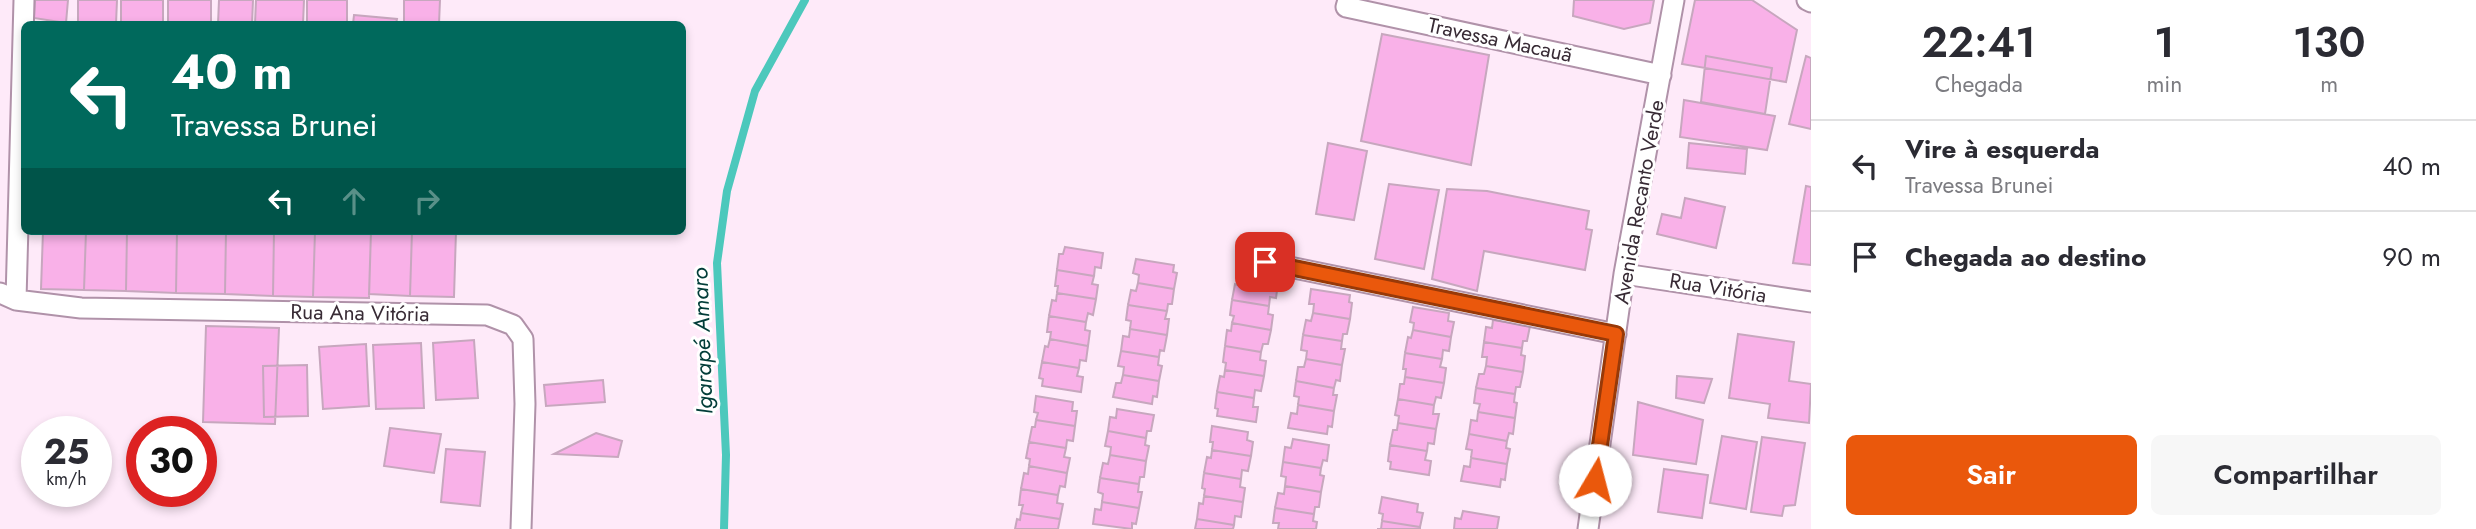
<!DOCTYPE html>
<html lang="pt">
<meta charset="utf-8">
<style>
:root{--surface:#fff;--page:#f7f7f7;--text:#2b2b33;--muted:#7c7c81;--line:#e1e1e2;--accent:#ea580c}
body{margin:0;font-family:Jost,sans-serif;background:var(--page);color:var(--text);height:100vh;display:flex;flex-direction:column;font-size:26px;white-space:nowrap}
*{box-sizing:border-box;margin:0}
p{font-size:23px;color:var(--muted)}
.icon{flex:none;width:38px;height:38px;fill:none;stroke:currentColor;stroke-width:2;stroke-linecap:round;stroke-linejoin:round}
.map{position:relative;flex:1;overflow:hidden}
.drawer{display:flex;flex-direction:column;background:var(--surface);width:665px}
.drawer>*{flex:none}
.top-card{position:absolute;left:21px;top:21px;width:665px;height:214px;border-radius:10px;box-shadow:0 4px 10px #0003;background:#00695c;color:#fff;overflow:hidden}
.speed{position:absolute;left:21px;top:416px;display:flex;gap:14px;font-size:35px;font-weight:700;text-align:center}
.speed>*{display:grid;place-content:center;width:91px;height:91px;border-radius:50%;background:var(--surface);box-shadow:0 4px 10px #0003;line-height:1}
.speed small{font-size:18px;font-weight:400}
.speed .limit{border:10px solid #d22;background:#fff;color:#111}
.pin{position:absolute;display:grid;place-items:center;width:60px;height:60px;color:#fff;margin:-30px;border-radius:14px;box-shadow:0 4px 10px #0006}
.me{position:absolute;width:77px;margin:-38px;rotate:8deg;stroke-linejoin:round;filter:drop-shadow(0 0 5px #0008)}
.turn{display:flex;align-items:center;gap:24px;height:147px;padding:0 35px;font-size:32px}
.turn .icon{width:91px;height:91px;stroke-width:2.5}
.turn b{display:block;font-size:49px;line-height:60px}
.lanes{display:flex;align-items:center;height:66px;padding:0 35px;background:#0003;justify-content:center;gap:35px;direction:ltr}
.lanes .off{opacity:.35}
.eta{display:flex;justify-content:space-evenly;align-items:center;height:119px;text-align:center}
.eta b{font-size:42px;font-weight:600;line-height:49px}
.button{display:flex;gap:14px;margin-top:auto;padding:14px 35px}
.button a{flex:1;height:80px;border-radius:10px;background:var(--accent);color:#fff;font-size:28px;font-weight:600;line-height:80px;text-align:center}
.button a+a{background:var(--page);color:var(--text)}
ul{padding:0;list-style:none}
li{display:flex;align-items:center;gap:21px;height:91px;padding:0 35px;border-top:2px solid var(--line)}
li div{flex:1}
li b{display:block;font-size:26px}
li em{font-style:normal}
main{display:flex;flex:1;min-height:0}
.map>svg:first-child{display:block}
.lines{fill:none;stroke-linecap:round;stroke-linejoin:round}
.stream{stroke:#4cc8bc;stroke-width:8}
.building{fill:#f9b1e8;stroke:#c7a7be;stroke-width:2}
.street-casing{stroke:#b092a9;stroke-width:23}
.street{stroke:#fff;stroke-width:19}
.route-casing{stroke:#983908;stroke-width:18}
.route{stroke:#ea580c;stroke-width:12}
.labels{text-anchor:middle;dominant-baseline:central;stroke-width:6;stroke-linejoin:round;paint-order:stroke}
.street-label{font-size:21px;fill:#382b35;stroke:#fff}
.water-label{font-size:23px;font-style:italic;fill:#023d39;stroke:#fff}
</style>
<main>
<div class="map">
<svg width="1811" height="529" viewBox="0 0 1811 529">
<rect width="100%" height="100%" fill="#feeaf9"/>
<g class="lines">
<path class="stream" d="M 724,529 L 726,455 L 717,263 L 727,191 L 755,91 L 805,0"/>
</g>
<path class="building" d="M 35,0 L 68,0 L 66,23 L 34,18 Z
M 78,0 L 117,0 L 116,24 L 78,24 Z
M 121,0 L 163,0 L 163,24 L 121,24 Z
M 168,0 L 211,0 L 211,24 L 168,24 Z
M 219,0 L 253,0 L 252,24 L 218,24 Z
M 256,0 L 304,0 L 303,24 L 255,24 Z
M 307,0 L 347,0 L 347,24 L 307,24 Z
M 404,0 L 440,0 L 439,24 L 404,24 Z
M 1574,0 L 1654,0 L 1650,23 L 1624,29 L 1573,16 Z
M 1695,0 L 1752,0 L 1797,30 L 1786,82 L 1682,64 Z
M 354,15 L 397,19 L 396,24 L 353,24 Z
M 1382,34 L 1489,55 L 1471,165 L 1361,141 Z
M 1706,56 L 1772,68 L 1765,114 L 1701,102 Z
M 1806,56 L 1811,58 L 1811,129 L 1789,124 Z
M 1684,100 L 1775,116 L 1767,150 L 1680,137 Z
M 1328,143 L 1367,151 L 1354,220 L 1316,214 Z
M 1689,143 L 1747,149 L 1745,174 L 1687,168 Z
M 1389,184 L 1439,190 L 1424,269 L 1375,259 Z
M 1806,186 L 1811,187 L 1811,265 L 1793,263 Z
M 1447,189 L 1487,191 L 1589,211 L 1586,229 L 1592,230 L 1585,270 L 1484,251 L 1477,291 L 1432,279 Z
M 1685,198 L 1725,207 L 1716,248 L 1657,234 L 1662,214 L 1681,218 Z
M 43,231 L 86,231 L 84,290 L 41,289 Z
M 86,231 L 127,231 L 126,291 L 84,290 Z
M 127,231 L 177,231 L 176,293 L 126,291 Z
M 177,231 L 226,231 L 225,294 L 176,293 Z
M 226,231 L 274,231 L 273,296 L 225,294 Z
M 274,231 L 315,231 L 313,297 L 273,296 Z
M 315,231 L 371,231 L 369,298 L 313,297 Z
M 371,231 L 412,231 L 410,296 L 369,294 Z
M 412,231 L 456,231 L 454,297 L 410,296 Z
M 1065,247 L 1103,253 L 1101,268 L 1095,267 L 1094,276 L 1057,270 L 1059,254 L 1063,254 Z
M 1136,259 L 1174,265 L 1173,272 L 1177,273 L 1174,289 L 1138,283 L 1139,275 L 1133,273 Z
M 1057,270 L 1094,276 L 1092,284 L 1098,285 L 1096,299 L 1057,293 L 1058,286 L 1055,286 Z
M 1240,277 L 1278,283 L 1276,298 L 1270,297 L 1269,306 L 1232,300 L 1235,284 L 1238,285 Z
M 1138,283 L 1174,289 L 1172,304 L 1168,304 L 1167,311 L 1128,305 L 1131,290 L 1136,291 Z
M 1311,289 L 1350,295 L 1349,302 L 1352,303 L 1350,319 L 1313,313 L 1314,304 L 1309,304 Z
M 1057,293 L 1096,299 L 1093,315 L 1088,313 L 1086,322 L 1049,316 L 1052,300 L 1056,301 Z
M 1232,300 L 1269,306 L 1268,314 L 1273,315 L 1271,330 L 1232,323 L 1234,316 L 1230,315 Z
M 1128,305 L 1167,311 L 1165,319 L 1169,319 L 1167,335 L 1130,329 L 1131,321 L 1126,320 Z
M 1413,307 L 1449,313 L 1448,321 L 1454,322 L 1451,337 L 1413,330 L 1414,323 L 1410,322 Z
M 1313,313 L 1350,319 L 1347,334 L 1343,334 L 1342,341 L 1303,335 L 1306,320 L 1311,321 Z
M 1049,316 L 1086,322 L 1085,330 L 1090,331 L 1088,346 L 1050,339 L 1051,332 L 1047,332 Z
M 1493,320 L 1530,326 L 1527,341 L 1523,341 L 1522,348 L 1484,342 L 1486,327 L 1492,328 Z
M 1232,323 L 1271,330 L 1268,344 L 1263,344 L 1261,352 L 1225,346 L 1227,330 L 1231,331 Z
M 206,326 L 279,328 L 275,424 L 203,422 Z
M 1130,329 L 1167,335 L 1164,351 L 1160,350 L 1159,357 L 1121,351 L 1123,336 L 1129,337 Z
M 1413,330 L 1451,337 L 1449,351 L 1443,350 L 1442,359 L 1405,353 L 1408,337 L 1411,338 Z
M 1738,334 L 1794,342 L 1789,381 L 1811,384 L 1809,423 L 1768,418 L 1770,404 L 1729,398 Z
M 1303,335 L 1342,341 L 1341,349 L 1345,349 L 1342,365 L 1306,359 L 1307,351 L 1301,350 Z
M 1050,339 L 1088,346 L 1086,361 L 1080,360 L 1079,368 L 1042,362 L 1045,346 L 1048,347 Z
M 474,340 L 478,398 L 436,400 L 433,343 Z
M 1484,342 L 1522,348 L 1521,355 L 1525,356 L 1523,372 L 1486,366 L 1487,357 L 1482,357 Z
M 421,343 L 424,408 L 376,409 L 373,345 Z
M 366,344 L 369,406 L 323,409 L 319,347 Z
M 1225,346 L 1261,352 L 1260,360 L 1266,361 L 1264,376 L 1225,370 L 1226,363 L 1223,362 Z
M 1121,351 L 1159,357 L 1158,365 L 1162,366 L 1159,381 L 1123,375 L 1124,367 L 1118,366 Z
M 1405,353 L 1442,359 L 1440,367 L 1446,368 L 1444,383 L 1405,377 L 1406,369 L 1403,369 Z
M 1306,359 L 1342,365 L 1340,381 L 1336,380 L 1334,388 L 1296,381 L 1298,367 L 1304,367 Z
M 1042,362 L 1079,368 L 1077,376 L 1083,377 L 1081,392 L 1042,386 L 1043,379 L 1039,378 Z
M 307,365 L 308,416 L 264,417 L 263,366 Z
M 1486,366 L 1523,372 L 1520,387 L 1516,387 L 1515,394 L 1476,388 L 1479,374 L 1484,374 Z
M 1225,370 L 1264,376 L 1261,391 L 1255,390 L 1254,398 L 1217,392 L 1220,376 L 1224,377 Z
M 1123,375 L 1159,381 L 1157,397 L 1153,396 L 1152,404 L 1113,397 L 1116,383 L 1121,383 Z
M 1677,376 L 1712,379 L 1704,403 L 1676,398 Z
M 1405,377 L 1444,383 L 1441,398 L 1436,397 L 1434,405 L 1398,399 L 1400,384 L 1404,384 Z
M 603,380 L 605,402 L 546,406 L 544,385 Z
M 1296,381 L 1334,388 L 1333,395 L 1337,395 L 1334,411 L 1298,405 L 1299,397 L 1294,396 Z
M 1476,388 L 1515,394 L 1514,402 L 1517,403 L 1515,418 L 1478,412 L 1480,404 L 1474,403 Z
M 1217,392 L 1254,398 L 1253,407 L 1258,407 L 1256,422 L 1217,416 L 1218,409 L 1215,408 Z
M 1036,396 L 1073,402 L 1072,411 L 1077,411 L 1075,426 L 1036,420 L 1038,413 L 1034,412 Z
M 1398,399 L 1434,405 L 1433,414 L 1439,414 L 1436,429 L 1398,423 L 1399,416 L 1395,415 Z
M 1638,402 L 1703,420 L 1696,464 L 1633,455 Z
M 1298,405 L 1334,411 L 1332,427 L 1328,426 L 1327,434 L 1288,428 L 1291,413 L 1297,414 Z
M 1117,409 L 1154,415 L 1151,431 L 1147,431 L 1146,438 L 1108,431 L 1110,417 L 1116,418 Z
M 1478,412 L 1515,418 L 1513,434 L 1509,433 L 1507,441 L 1469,434 L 1471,420 L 1477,421 Z
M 1036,420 L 1075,426 L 1073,441 L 1067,440 L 1066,448 L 1029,442 L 1032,427 L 1035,427 Z
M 1398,423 L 1436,429 L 1434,444 L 1428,443 L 1427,451 L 1390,445 L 1393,430 L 1397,430 Z
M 1212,426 L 1248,432 L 1247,440 L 1253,442 L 1251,456 L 1212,450 L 1213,442 L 1210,442 Z
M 390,428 L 441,434 L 434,473 L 384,466 Z
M 1108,431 L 1146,438 L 1145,445 L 1149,446 L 1146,461 L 1110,455 L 1111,447 L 1105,446 Z
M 596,433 L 622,441 L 618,457 L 554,454 Z
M 1469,434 L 1507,441 L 1506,448 L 1510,449 L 1507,464 L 1471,458 L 1472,450 L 1466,449 Z
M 1722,436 L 1757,442 L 1746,509 L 1710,503 Z
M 1762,437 L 1805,443 L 1795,505 L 1784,506 L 1782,516 L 1751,512 Z
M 1293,439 L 1329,445 L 1327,461 L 1323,460 L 1321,468 L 1283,462 L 1285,447 L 1291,448 Z
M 1029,442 L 1066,448 L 1064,457 L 1070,458 L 1067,473 L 1029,466 L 1030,459 L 1026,458 Z
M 1390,445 L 1427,451 L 1425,460 L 1431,461 L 1429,475 L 1390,469 L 1391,462 L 1388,461 Z
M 446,449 L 485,452 L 480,506 L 441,502 Z
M 1212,450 L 1251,456 L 1248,471 L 1242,470 L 1241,479 L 1204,473 L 1207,457 L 1211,458 Z
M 1110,455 L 1146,461 L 1144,477 L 1140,477 L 1139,484 L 1100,478 L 1103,463 L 1108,464 Z
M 1471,458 L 1507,464 L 1505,480 L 1501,479 L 1500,487 L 1461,481 L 1464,466 L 1470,467 Z
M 1283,462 L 1321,468 L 1320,475 L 1324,476 L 1321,492 L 1285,486 L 1286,477 L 1281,476 Z
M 1029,466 L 1067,473 L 1065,487 L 1060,486 L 1058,495 L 1021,489 L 1024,473 L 1028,474 Z
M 1664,469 L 1708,475 L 1702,518 L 1658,512 Z
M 1204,473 L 1241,479 L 1240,487 L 1245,488 L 1243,502 L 1204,496 L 1205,489 L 1202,488 Z
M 1100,478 L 1139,484 L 1138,492 L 1142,492 L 1139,508 L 1102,502 L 1103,494 L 1098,492 Z
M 1285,486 L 1321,492 L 1319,507 L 1315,507 L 1314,514 L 1275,508 L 1278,493 L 1284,494 Z
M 1021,489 L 1058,495 L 1057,503 L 1063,504 L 1060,519 L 1021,513 L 1023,505 L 1019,505 Z
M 1204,496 L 1243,502 L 1241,517 L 1235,516 L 1234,525 L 1197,519 L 1199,503 L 1203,504 Z
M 1382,497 L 1418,504 L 1417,512 L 1423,513 L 1420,527 L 1382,521 L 1383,514 L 1379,513 Z
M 1102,502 L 1139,508 L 1136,524 L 1132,523 L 1132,529 L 1093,524 L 1095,509 L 1101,510 Z
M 1275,508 L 1314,514 L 1313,521 L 1317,522 L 1316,529 L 1278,529 L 1279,523 L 1273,523 Z
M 1463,511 L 1499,517 L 1497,529 L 1454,529 L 1455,518 L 1461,519 Z
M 1021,513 L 1060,519 L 1058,529 L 1015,529 L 1017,519 L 1020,520 Z
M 1197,519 L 1234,525 L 1233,529 L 1195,529 Z
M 1382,521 L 1420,527 L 1420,529 L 1377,529 L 1381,529 Z"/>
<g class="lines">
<defs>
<path id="street" d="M 1348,0 L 1346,7 L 1661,75
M 1807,0 L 1811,2
M 1265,262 L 1616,334
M 1624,274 L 1811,302
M 0,293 L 16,300 L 81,308 L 487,315 L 513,325 L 523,339 L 525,404 L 521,529
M 16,300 L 24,0
M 1588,529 L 1624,274 L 1674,0"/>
</defs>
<use href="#street" class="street-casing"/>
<use href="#street" class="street"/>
</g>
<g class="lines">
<defs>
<path id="route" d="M 1265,262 L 1616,334 L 1595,480"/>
</defs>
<use href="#route" class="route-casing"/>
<use href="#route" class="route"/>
</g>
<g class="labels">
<g class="street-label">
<text transform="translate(1500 40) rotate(12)">Travessa Macauã</text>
<text transform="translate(1639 202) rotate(-80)">Avenida Recanto Verde</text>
<text transform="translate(1718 288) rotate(9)">Rua Vitória</text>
<text transform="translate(360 313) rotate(1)">Rua Ana Vitória</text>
</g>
<g class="water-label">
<text transform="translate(702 341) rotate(-92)">Igarapé Amaro</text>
</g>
</g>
</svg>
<div class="speed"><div>25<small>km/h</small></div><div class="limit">30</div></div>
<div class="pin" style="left:1265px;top:262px;background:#d93025"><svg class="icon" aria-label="arrive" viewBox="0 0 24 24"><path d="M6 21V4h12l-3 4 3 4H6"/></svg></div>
<svg class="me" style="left:1595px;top:480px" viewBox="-20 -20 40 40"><circle r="19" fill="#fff"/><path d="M0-13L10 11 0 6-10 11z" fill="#ea580c"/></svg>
<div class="top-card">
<div class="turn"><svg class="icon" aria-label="left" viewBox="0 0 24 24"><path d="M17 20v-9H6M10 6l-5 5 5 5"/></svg><div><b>40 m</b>Travessa Brunei</div></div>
<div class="lanes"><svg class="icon" aria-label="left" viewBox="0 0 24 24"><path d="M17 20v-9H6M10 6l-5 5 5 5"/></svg><svg class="icon off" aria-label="ahead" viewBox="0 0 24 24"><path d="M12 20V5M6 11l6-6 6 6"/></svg><svg class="icon off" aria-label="right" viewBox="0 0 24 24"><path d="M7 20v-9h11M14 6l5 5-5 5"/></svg></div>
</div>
</div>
<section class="drawer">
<div class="eta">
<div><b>22:41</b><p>Chegada</p></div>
<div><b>1</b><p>min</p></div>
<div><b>130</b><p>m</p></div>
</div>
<ul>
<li><svg class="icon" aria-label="left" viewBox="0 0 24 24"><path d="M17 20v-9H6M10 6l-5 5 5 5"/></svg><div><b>Vire à esquerda</b><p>Travessa Brunei</p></div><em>40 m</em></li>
<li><svg class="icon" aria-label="arrive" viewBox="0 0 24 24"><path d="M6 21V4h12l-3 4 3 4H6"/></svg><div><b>Chegada ao destino</b></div><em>90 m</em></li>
</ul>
<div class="button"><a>Sair</a><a>Compartilhar</a></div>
</section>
</main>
